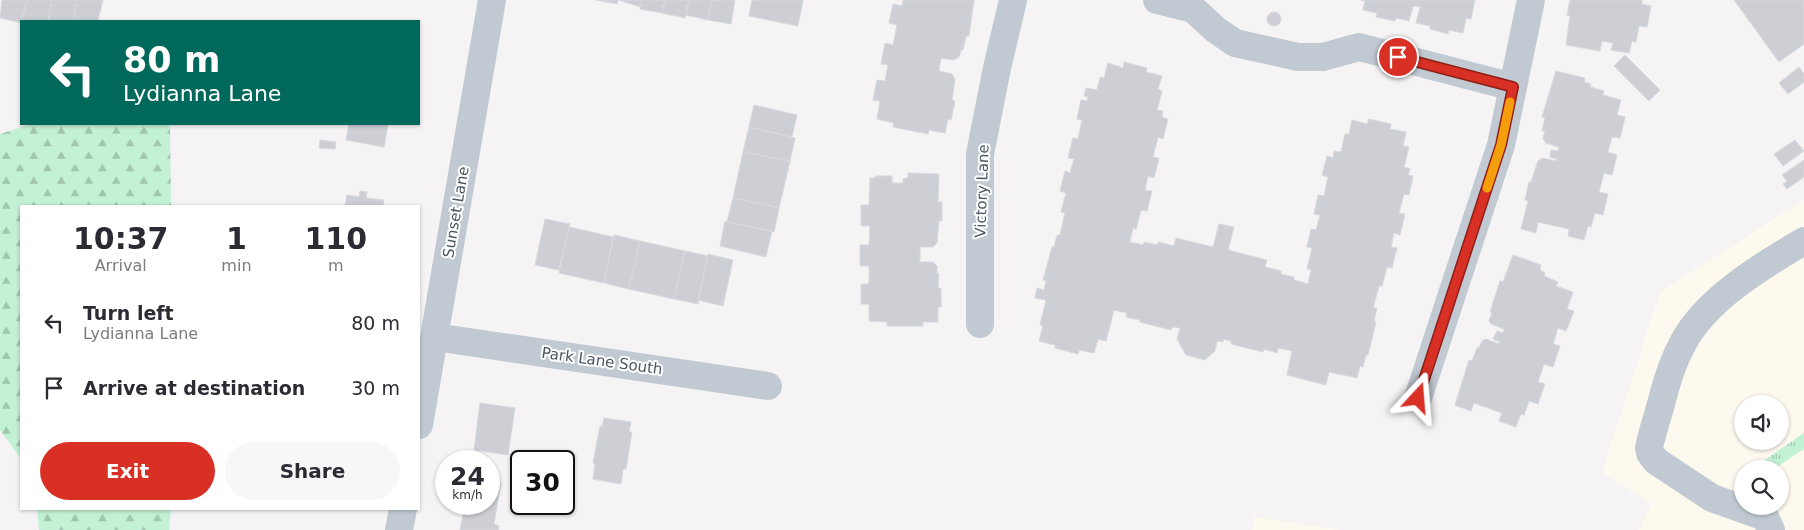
<!DOCTYPE html>
<style>
:root{--surface:#fff;--page:#f7f7f7;--text:#2b2b33;--muted:#7c7c81;--accent:#d93025}
body{margin:0;font-family:"DejaVu Sans",sans-serif;background:var(--page);color:var(--text);height:100vh;display:flex;flex-direction:column;font-size:19px;white-space:nowrap}
*{box-sizing:border-box;margin:0}
p{font-size:16px;color:var(--muted)}
.icon{flex:none;width:28px;height:28px;fill:none;stroke:currentColor;stroke-width:2;stroke-linecap:round;stroke-linejoin:round}
.map{position:relative;flex:1;overflow:hidden}
.panel{position:absolute;left:20px;top:205px;width:400px;height:305px;display:flex;flex-direction:column;background:var(--surface);border-radius:0px;box-shadow:0 1px 4px #0004}
.panel>*{flex:none}
.banner{position:absolute;left:20px;top:20px;width:400px;height:105px;border-radius:0px;box-shadow:0 1px 4px #0004;background:#00695c;color:#fff;overflow:hidden}
.buttons{position:absolute;left:1734px;top:395px;display:grid;gap:10px}
.buttons a{display:grid;place-items:center;width:55px;height:55px;border-radius:50%;background:var(--surface);box-shadow:0 1px 4px #0004;font-size:25px}
.speed{position:absolute;left:435px;top:450px;display:flex;gap:10px;font-size:25px;font-weight:700;text-align:center}
.speed>*{display:grid;place-content:center;width:65px;height:65px;border-radius:50%;background:var(--surface);box-shadow:0 1px 4px #0004;line-height:1}
.speed small{font-size:12px;font-weight:400}
.speed .limit{border:2px solid #111;border-radius:8px;background:#fff;color:#111}
.pin{position:absolute;display:grid;place-items:center;width:42px;height:42px;color:#fff;margin:-21px;border:2px solid #fff;border-radius:50%;box-shadow:0 1px 5px #0007}
.me{position:absolute;width:55px;margin:-28px;rotate:19deg;stroke-linejoin:round;filter:drop-shadow(0 0 4px #0008)}
.turn{display:flex;align-items:center;gap:18px;height:105px;padding:0 20px;font-size:22px}
.turn .icon{width:65px;height:65px;stroke-width:2.5}
.turn b{display:block;font-size:35px;line-height:42px}
.eta{display:flex;justify-content:space-evenly;align-items:center;height:85px;text-align:center}
.eta b{font-size:30px;font-weight:700;line-height:35px}
.button{display:flex;gap:10px;margin-top:auto;padding:10px 20px}
.button a{flex:1;height:58px;border-radius:30px;background:var(--accent);color:#fff;font-size:20px;font-weight:700;line-height:58px;text-align:center}
.button a+a{background:var(--page);color:var(--text)}
ul{padding:0;list-style:none}
li{display:flex;align-items:center;gap:15px;height:65px;padding:0 20px}
li div{flex:1}
li b{display:block;font-size:19px}
li em{font-style:normal}
.map>svg:first-child{display:block}
.commercial{fill:#fdf9ef;fill-rule:evenodd}
.grass{fill:url(#grass-tufts)}
.forest{fill:url(#forest-firs)}
.building{fill:#cdcfd5;stroke:#d7d9de}
.lines{fill:none;stroke-linecap:round;stroke-linejoin:round}
.minor{stroke:#c1cad2;stroke-width:28}
.route-casing{stroke:#8d1f18;stroke-width:12}
.route{stroke:#d93025;stroke-width:9}
.slow{stroke:#f59e0b;stroke-width:9}
.labels{text-anchor:middle;dominant-baseline:central;stroke-width:4;stroke-linejoin:round;paint-order:stroke}
.street-label{font-size:15px;fill:#4a5661;stroke:#fff}
</style>
<div class="map">
<svg width="1804" height="530" viewBox="0 0 1804 530">
<defs>
<pattern id="grass-tufts" width="24" height="20" patternUnits="userSpaceOnUse" patternTransform="scale(1.25)"><rect width="24" height="20" fill="#c3f1d5"/><path d="M3 7l-1-3M5 7V3M7 7l1-3M15 17l-1-3M17 17v-4M19 17l1-3" fill="none" stroke="#a0c6b0"/></pattern>
<pattern id="forest-firs" width="22" height="20" patternUnits="userSpaceOnUse" patternTransform="scale(1.25)"><rect width="22" height="20" fill="#c3f1d5"/><path d="M5 1l3.5 6h-7zM16 11l3.5 6h-7z" fill="#a0c6b0"/></pattern>
</defs>
<rect width="100%" height="100%" fill="#f5f3f3"/>
<path class="commercial" d="M 1804,200 L 1804,530 L 1639,530 L 1651,503 L 1602,472 L 1660,292 ZM 1742,404 L 1780,404 L 1780,441 L 1742,441 ZM 1742,469 L 1780,469 L 1780,506 L 1742,506 Z
M 1254,517 L 1341,530 L 1252,530 Z"/>
<path class="grass" d="M 1804,433 L 1804,449 L 1774,469 L 1765,469 L 1760,463 Z"/>
<path class="forest" d="M 31,124 L 167,124 L 170,126 L 171,206 L 21,206 L 21,459 L 0,430 L 0,134 Z
M 37,509 L 171,509 L 169,530 L 39,530 Z"/>
<path class="building" d="M 2,0 L 27,0 L 21,23 L 0,18 Z
M 27,0 L 52,0 L 48,21 L 22,20 Z
M 52,0 L 77,0 L 73,21 L 48,21 Z
M 77,0 L 103,0 L 98,21 L 73,21 Z
M 596,0 L 618,0 L 617,4 Z
M 618,0 L 642,0 L 641,7 Z
M 642,0 L 665,0 L 662,13 L 640,9 Z
M 665,0 L 689,0 L 685,18 L 662,13 Z
M 689,0 L 712,0 L 708,20 L 686,15 Z
M 712,0 L 735,0 L 731,24 L 708,20 Z
M 752,0 L 803,0 L 798,26 L 749,16 Z
M 903,0 L 974,0 L 969,36 L 966,36 L 963,50 L 961,50 L 959,57 L 954,60 L 941,58 L 939,71 L 952,74 L 955,79 L 952,100 L 955,101 L 951,120 L 948,119 L 945,133 L 929,130 L 928,134 L 893,127 L 894,123 L 877,119 L 880,101 L 873,100 L 877,80 L 885,81 L 888,65 L 881,64 L 885,43 L 893,45 L 897,25 L 889,23 L 893,4 L 902,6 Z
M 1361,0 L 1475,0 L 1471,19 L 1466,18 L 1463,33 L 1449,30 L 1448,34 L 1430,29 L 1430,26 L 1416,23 L 1420,7 L 1413,6 L 1409,21 L 1396,18 L 1395,21 L 1376,17 L 1377,13 L 1363,10 L 1365,1 Z
M 1570,0 L 1642,0 L 1642,4 L 1651,6 L 1647,27 L 1639,26 L 1636,42 L 1632,41 L 1629,53 L 1611,50 L 1613,43 L 1602,41 L 1600,51 L 1566,45 L 1570,16 L 1567,15 Z
M 1734,0 L 1804,0 L 1804,44 L 1779,62 Z
M1267 19a7 7 0 1 1 14 0a7 7 0 1 1-14 0Z
M 1625,55 L 1660,90 L 1649,101 L 1614,66 Z
M 1124,62 L 1147,68 L 1146,72 L 1162,76 L 1158,89 L 1162,91 L 1157,110 L 1163,111 L 1162,117 L 1168,119 L 1163,139 L 1158,137 L 1153,157 L 1159,158 L 1154,178 L 1148,176 L 1145,190 L 1152,191 L 1147,211 L 1141,210 L 1136,230 L 1133,228 L 1130,242 L 1143,245 L 1144,242 L 1158,245 L 1158,242 L 1174,246 L 1176,238 L 1213,247 L 1219,224 L 1234,227 L 1228,250 L 1267,260 L 1265,267 L 1281,271 L 1281,274 L 1294,277 L 1294,280 L 1308,284 L 1311,270 L 1307,269 L 1312,248 L 1307,247 L 1311,229 L 1316,230 L 1320,215 L 1314,214 L 1318,195 L 1324,196 L 1328,177 L 1322,175 L 1327,156 L 1333,158 L 1334,151 L 1341,152 L 1345,134 L 1349,134 L 1352,120 L 1367,124 L 1369,119 L 1391,124 L 1390,129 L 1406,132 L 1403,146 L 1409,147 L 1404,167 L 1410,169 L 1408,175 L 1413,176 L 1409,195 L 1404,194 L 1399,213 L 1405,214 L 1400,235 L 1394,233 L 1391,247 L 1397,248 L 1392,268 L 1387,267 L 1382,286 L 1379,286 L 1373,308 L 1377,308 L 1374,321 L 1376,322 L 1368,355 L 1366,355 L 1363,367 L 1360,366 L 1357,378 L 1329,372 L 1326,385 L 1287,375 L 1292,351 L 1278,348 L 1277,353 L 1264,349 L 1263,352 L 1231,344 L 1231,341 L 1224,339 L 1223,342 L 1217,341 L 1215,351 L 1205,360 L 1186,355 L 1177,339 L 1180,328 L 1172,327 L 1171,330 L 1140,322 L 1140,320 L 1126,317 L 1127,313 L 1114,310 L 1106,341 L 1098,339 L 1094,353 L 1079,350 L 1078,354 L 1055,348 L 1055,345 L 1039,341 L 1043,326 L 1040,325 L 1046,300 L 1035,298 L 1037,288 L 1044,290 L 1046,281 L 1043,280 L 1052,247 L 1054,247 L 1057,235 L 1060,235 L 1065,213 L 1061,212 L 1066,193 L 1060,191 L 1065,171 L 1070,173 L 1074,159 L 1068,158 L 1073,138 L 1078,139 L 1082,120 L 1077,119 L 1081,100 L 1087,101 L 1088,97 L 1084,96 L 1086,88 L 1097,90 L 1100,77 L 1104,78 L 1108,63 L 1123,68 Z
M 1799,67 L 1804,74 L 1804,82 L 1788,94 L 1779,83 Z
M 1556,71 L 1585,78 L 1584,82 L 1591,84 L 1590,87 L 1604,91 L 1603,95 L 1621,100 L 1617,115 L 1625,117 L 1620,138 L 1612,137 L 1608,152 L 1617,155 L 1612,175 L 1604,173 L 1599,192 L 1608,194 L 1603,215 L 1595,213 L 1591,227 L 1588,226 L 1584,240 L 1568,236 L 1569,229 L 1538,222 L 1536,233 L 1521,229 L 1528,201 L 1525,200 L 1529,182 L 1531,182 L 1538,161 L 1542,158 L 1556,161 L 1557,159 L 1550,157 L 1551,150 L 1558,151 L 1559,147 L 1546,143 L 1543,139 L 1545,131 L 1542,131 L 1545,118 L 1542,117 Z
M 754,105 L 797,115 L 792,137 L 749,127 Z
M 349,124 L 388,124 L 384,147 L 346,140 Z
M 749,127 L 795,138 L 790,161 L 743,152 Z
M 320,140 L 336,142 L 335,149 L 319,148 Z
M 1795,140 L 1804,151 L 1783,166 L 1774,154 Z
M 743,152 L 790,161 L 779,208 L 733,198 Z
M 1804,160 L 1804,177 L 1787,189 L 1783,184 L 1787,181 L 1782,175 Z
M 908,173 L 939,174 L 938,202 L 942,202 L 942,221 L 939,221 L 937,243 L 933,247 L 920,247 L 920,262 L 933,262 L 937,266 L 937,274 L 939,273 L 938,288 L 941,288 L 941,307 L 938,307 L 938,322 L 923,322 L 923,326 L 887,326 L 887,322 L 869,321 L 869,304 L 861,304 L 861,284 L 869,284 L 869,266 L 860,266 L 860,245 L 869,245 L 870,226 L 861,226 L 861,205 L 869,205 L 870,178 L 875,178 L 876,176 L 892,176 L 892,183 L 903,183 L 903,179 L 908,178 Z
M 360,191 L 367,192 L 366,198 L 384,200 L 383,206 L 345,206 L 347,195 L 359,197 Z
M 733,198 L 779,208 L 774,232 L 727,222 Z
M 545,219 L 570,224 L 559,270 L 535,265 Z
M 725,221 L 772,231 L 766,257 L 720,246 Z
M 569,227 L 613,237 L 604,283 L 559,273 Z
M 614,235 L 640,241 L 629,289 L 604,283 Z
M 640,241 L 685,251 L 674,299 L 629,289 Z
M 685,251 L 708,256 L 698,304 L 674,299 Z
M 708,254 L 733,260 L 723,306 L 698,300 Z
M 1513,255 L 1541,265 L 1540,270 L 1545,273 L 1544,276 L 1558,282 L 1556,286 L 1573,292 L 1567,309 L 1574,311 L 1566,331 L 1558,328 L 1553,344 L 1560,346 L 1553,367 L 1544,364 L 1538,382 L 1545,384 L 1538,404 L 1529,401 L 1524,415 L 1521,414 L 1516,427 L 1499,421 L 1502,413 L 1474,403 L 1471,411 L 1455,405 L 1469,360 L 1472,361 L 1477,348 L 1479,348 L 1482,341 L 1486,339 L 1499,344 L 1500,342 L 1493,339 L 1497,331 L 1503,333 L 1504,329 L 1491,324 L 1489,321 L 1492,313 L 1490,312 L 1500,281 L 1503,282 Z
M 480,403 L 515,408 L 508,455 L 474,450 Z
M 604,418 L 631,422 L 629,432 L 632,432 L 626,469 L 623,469 L 621,484 L 593,479 L 595,464 L 593,463 L 600,426 L 602,427 Z
M 489,480 L 501,482 L 494,524 L 499,526 L 498,530 L 460,530 L 465,504 L 489,504 Z"/>
<g class="lines">
<path class="minor" d="M 1157,0 L 1193,9 L 1216,30 L 1235,43 L 1298,57 L 1323,57 L 1359,47 L 1513,87
M 980,324 L 980,154 L 997,68 L 1013,0
M 435,337 L 768,386
M 1418,398 L 1501,145 L 1531,0
M 419,425 L 492,0
M 399,530 L 403,509
M 1771,530 L 1765,517 L 1712,498 L 1656,461 L 1650,453 L 1649,448 C 1652,432 1658,416 1662,400 C 1667,380 1673,361 1683,343 C 1705,300 1763,265 1804,241"/>
</g>
<g class="lines">
<defs>
<path id="route" d="M 1398,57 L 1513,87 L 1501,145 L 1418,398"/>
</defs>
<use href="#route" class="route-casing"/>
<use href="#route" class="route"/>
<path class="slow" d="M 1487,188 L 1501,145 L 1510,102"/>
</g>
<g class="labels">
<g class="street-label">
<text transform="translate(982 191) rotate(-88)">Victory Lane</text>
<text transform="translate(456 212) rotate(-80)">Sunset Lane</text>
<text transform="translate(602 361) rotate(8)">Park Lane South</text>
</g>
</g>
</svg>
<div class="buttons">
<a><svg class="icon" aria-label="sound" viewBox="0 0 24 24"><path d="M4 9h4l5-4v14l-5-4H4zM17 9q2 3 0 6"/></svg></a>
<a><svg class="icon" aria-label="search" viewBox="0 0 24 24"><circle cx="10" cy="10" r="6"/><path d="M15 15l6 6"/></svg></a>
</div>
<div class="speed"><div>24<small>km/h</small></div><div class="limit">30</div></div>
<div class="pin" style="left:1398px;top:57px;background:#d93025"><svg class="icon" aria-label="arrive" viewBox="0 0 24 24"><path d="M6 21V4h12l-3 4 3 4H6"/></svg></div>
<svg class="me" style="left:1418px;top:398px" viewBox="-20 -20 40 40"><path d="M0-17L14 15 0 8-14 15z" fill="#d93025" stroke="#fff" stroke-width="4"/></svg>
<div class="banner">
<div class="turn"><svg class="icon" aria-label="left" viewBox="0 0 24 24"><path d="M17 20v-9H6M10 6l-5 5 5 5"/></svg><div><b>80 m</b>Lydianna Lane</div></div>
</div>
<section class="panel">
<div class="eta">
<div><b>10:37</b><p>Arrival</p></div>
<div><b>1</b><p>min</p></div>
<div><b>110</b><p>m</p></div>
</div>
<ul>
<li><svg class="icon" aria-label="left" viewBox="0 0 24 24"><path d="M17 20v-9H6M10 6l-5 5 5 5"/></svg><div><b>Turn left</b><p>Lydianna Lane</p></div><em>80 m</em></li>
<li><svg class="icon" aria-label="arrive" viewBox="0 0 24 24"><path d="M6 21V4h12l-3 4 3 4H6"/></svg><div><b>Arrive at destination</b></div><em>30 m</em></li>
</ul>
<div class="button"><a>Exit</a><a>Share</a></div>
</section>
</div>
